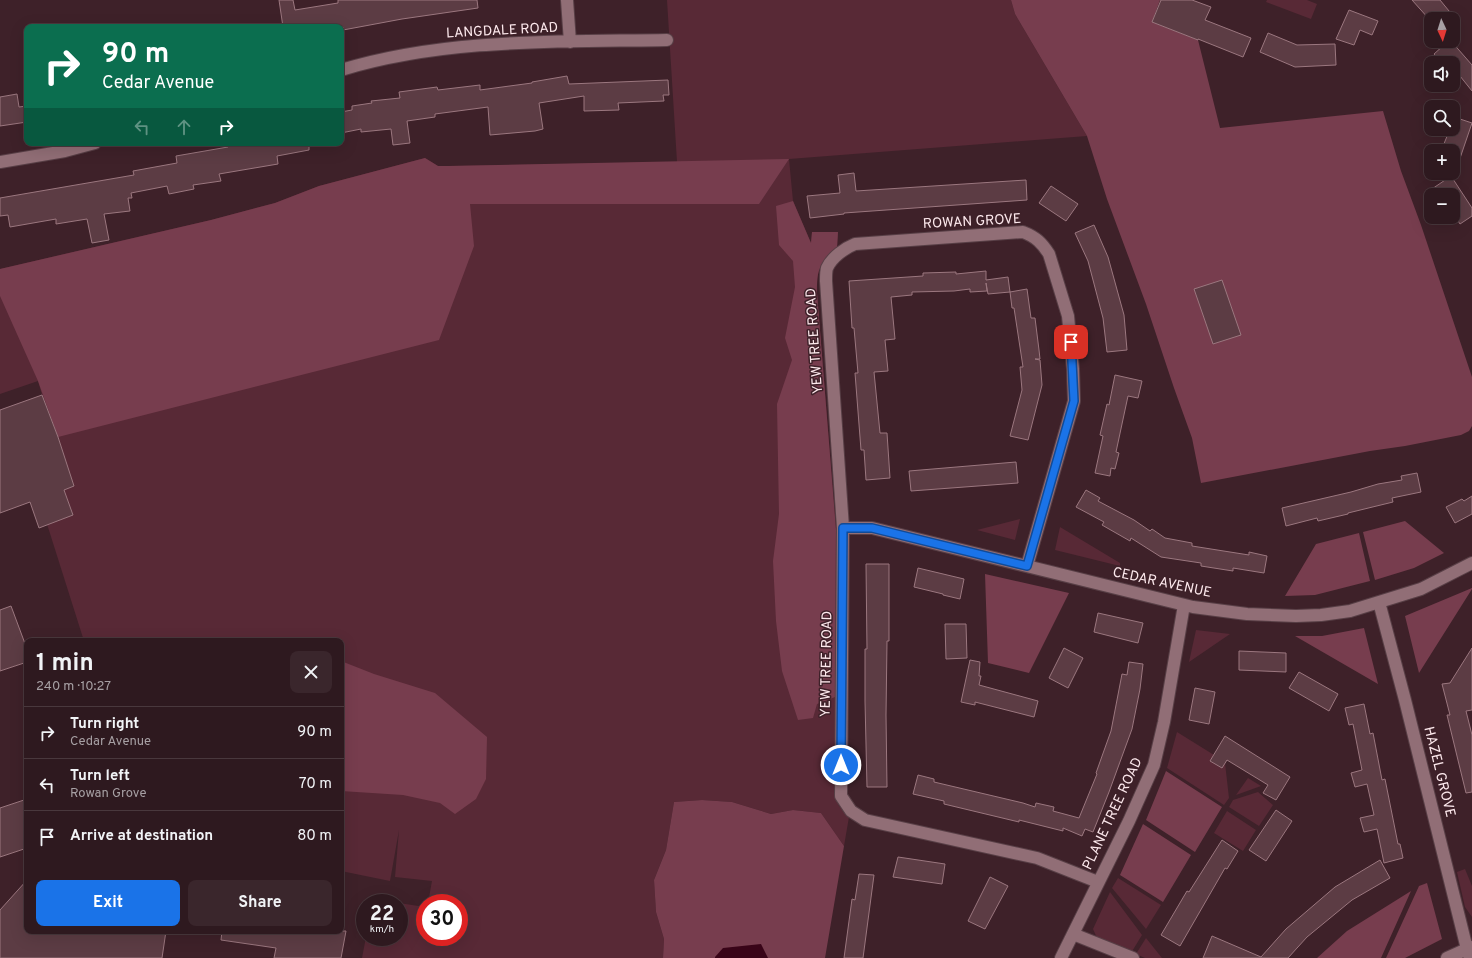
<!DOCTYPE html>
<meta charset="utf-8">
<style>
:root{--surface:#2e191f;--page:#3a262c;--text:#f1f3f6;--muted:#a7a0a4;--line:#49383d;--accent:#1a73e8}
body{margin:0;font-family:Overpass,sans-serif;background:var(--page);color:var(--text);height:100vh;display:flex;flex-direction:column;font-size:15px;white-space:nowrap}
*{box-sizing:border-box;margin:0}
p{font-size:13px;color:var(--muted)}
.icon{flex:none;width:22px;height:22px;fill:none;stroke:currentColor;stroke-width:2;stroke-linecap:round;stroke-linejoin:round}
.map{position:relative;flex:1;overflow:hidden}
.sheet{position:absolute;left:24px;top:638px;width:320px;height:296px;display:flex;flex-direction:column;background:var(--surface);border-radius:8px;box-shadow:0 4px 16px #0002,0 0 0 1px var(--line)}
.sheet>*{flex:none}
.banner{position:absolute;left:24px;top:24px;width:320px;height:122px;border-radius:8px;box-shadow:0 4px 16px #0002,0 0 0 1px var(--line);background:#0b6e4f;color:#fff;overflow:hidden}
.needle{width:26px;rotate:176deg}
.tools{position:absolute;left:1424px;top:12px;display:grid;gap:8px}
.tools a{display:grid;place-items:center;width:36px;height:36px;border-radius:8px;background:var(--surface);box-shadow:0 4px 16px #0002,0 0 0 1px var(--line);font-size:20px}
.speed{position:absolute;left:356px;top:894px;display:flex;gap:8px;font-size:20px;font-weight:700;text-align:center}
.speed>*{display:grid;place-content:center;width:52px;height:52px;border-radius:50%;background:var(--surface);box-shadow:0 4px 16px #0002,0 0 0 1px var(--line);line-height:1}
.speed small{font-size:10px;font-weight:400}
.speed .limit{border:6px solid #d22;background:#fff;color:#111}
.pin{position:absolute;display:grid;place-items:center;width:34px;height:34px;color:#fff;margin:-17px;border-radius:8px;box-shadow:0 2px 6px #0006}
.me{position:absolute;width:44px;margin:-22px;rotate:0deg;stroke-linejoin:round;filter:drop-shadow(0 0 3px #0008)}
.turn{display:flex;align-items:center;gap:14px;height:84px;padding:0 12px;font-size:18px}
.turn .icon{width:52px;height:52px;stroke-width:2.5}
.turn b{display:block;font-size:28px;line-height:34px}
.lanes{display:flex;align-items:center;height:38px;padding:0 12px;background:#0003;justify-content:center;gap:20px;direction:ltr}
.lanes .off{opacity:.35}
.round{display:grid;place-items:center;flex:none;width:42px;height:42px;border-radius:8px;background:var(--page)}
.head{display:flex;align-items:center;justify-content:space-between;height:68px;padding:0 12px}
h1{font-size:24px;font-weight:700;line-height:30px}
.action{display:flex;gap:8px;margin-top:auto;padding:8px 12px}
.action a{flex:1;height:46px;border-radius:8px;background:var(--accent);color:#fff;font-size:16px;font-weight:700;line-height:46px;text-align:center}
.action a+a{background:var(--page);color:var(--text)}
ul{padding:0;list-style:none}
li{display:flex;align-items:center;gap:12px;height:52px;padding:0 12px;border-top:1px solid var(--line)}
li div{flex:1}
li b{display:block;font-size:15px}
li em{font-style:normal}
.map>svg:first-child{display:block}
.green{fill:#582936}
.forest{fill:#773d4e}
.water{fill:#390418}
.building{fill:#5c3c44;stroke:#9b777f}
.lines{fill:none;stroke-linecap:round;stroke-linejoin:round}
.minor-casing{stroke:#583f46;stroke-width:14}
.minor{stroke:#916e76;stroke-width:12}
.route-casing{stroke:#114b97;stroke-width:10}
.route{stroke:#1a73e8;stroke-width:7}
.labels{text-anchor:middle;dominant-baseline:central;stroke-width:3;stroke-linejoin:round;paint-order:stroke}
.street-label{font-size:14px;fill:#fde9ed;stroke:#3e2129}
</style>
<div class="map">
<svg width="1472" height="958" viewBox="0 0 1472 958">
<rect width="100%" height="100%" fill="#3e2129"/>
<path class="green" d="M 667,0 L 1011,0 L 1015,14 L 1087,136 L 789,159 L 793,201 L 811,243 L 812,232 L 838,232 L 837,248 C 819,266 817,267 817,293 L 836,530 L 835,790 L 839,806 L 849,817 L 844,846 L 821,813 L 793,810 L 771,814 L 732,802 L 702,800 L 674,802 L 666,850 L 654,880 L 656,912 L 664,939 L 663,958 L 362,958 L 366,937 L 399,937 L 399,903 L 425,907 L 425,937 L 459,937 L 459,903 L 428,903 L 432,881 L 395,877 L 399,830 L 390,881 L 341,871 L 341,641 L 84,641 L 47,524 L 73,515 L 64,490 L 74,486 L 58,437 L 42,395 L 38,381 L 0,394 L 0,269 L 211,220 L 275,203 L 319,186 L 425,158 L 438,166 L 448,166 L 677,162 Z
M 1267,0 L 1307,0 L 1317,4 L 1311,19 L 1266,2 Z
M 1020,519 L 1015,540 L 977,530 Z
M 1060,527 L 1120,563 L 1120,566 L 1055,550 Z
M 1196,630 L 1230,634 L 1189,662 Z
M 1177,732 L 1214,755 L 1210,761 L 1222,768 L 1225,763 L 1229,798 L 1224,805 L 1167,768 Z
M 1248,778 L 1261,786 L 1236,795 Z
M 1258,792 L 1273,805 L 1259,826 L 1229,807 L 1233,800 Z
M 1227,811 L 1256,830 L 1243,851 L 1214,833 Z
M 1465,869 L 1472,886 L 1472,917 L 1465,907 L 1457,872 Z
M 1118,878 L 1161,905 L 1146,929 L 1112,888 Z
M 1110,892 L 1142,935 L 1131,953 L 1098,940 L 1093,929 Z
M 1146,938 L 1162,958 L 1145,958 L 1136,954 Z"/>
<path class="forest" d="M 1011,0 L 1160,0 L 1152,22 L 1198,40 L 1220,128 L 1383,111 L 1401,171 L 1421,225 L 1472,377 L 1472,426 L 1469,431 L 1461,435 L 1405,446 L 1370,451 L 1201,483 L 1192,438 L 1174,388 L 1146,304 L 1107,199 L 1087,136 L 1015,14 Z
M 425,158 L 438,166 L 448,166 L 789,159 L 759,204 L 470,204 L 474,246 L 439,340 L 58,437 L 38,381 L 0,296 L 0,269 L 211,220 L 275,203 L 319,186 Z
M 793,201 L 811,243 L 812,232 L 838,232 L 837,248 C 819,266 817,267 817,293 L 836,530 L 835,697 L 817,704 L 813,718 L 798,720 L 782,671 L 776,621 L 773,561 L 779,514 L 777,404 L 792,360 L 785,338 L 795,287 L 793,261 L 779,245 L 776,206 Z
M 1405,521 L 1444,553 L 1414,568 L 1375,580 L 1363,532 Z
M 1359,533 L 1370,581 L 1315,595 L 1285,596 L 1316,544 Z
M 985,574 L 1069,593 L 1029,673 L 988,663 Z
M 1472,588 L 1472,589 L 1419,673 L 1405,616 Z
M 1364,628 L 1378,684 L 1295,636 L 1322,636 Z
M 341,661 L 374,674 L 435,693 L 487,737 L 486,779 L 476,799 L 455,814 L 440,803 L 403,795 L 341,791 Z
M 1166,771 L 1222,807 L 1195,852 L 1146,820 Z
M 702,800 L 732,802 L 771,814 L 793,810 L 821,813 L 844,846 L 825,958 L 663,958 L 664,939 L 656,912 L 654,880 L 666,850 L 674,802 Z
M 1143,824 L 1191,855 L 1163,902 L 1120,875 Z
M 1427,883 L 1442,939 L 1405,958 L 1386,958 L 1419,886 Z
M 1411,891 L 1381,958 L 1317,958 L 1347,931 Z"/>
<path class="water" d="M 761,944 L 768,958 L 715,958 L 715,957 L 723,948 Z"/>
<path class="building" d="M 279,0 L 293,0 L 295,10 L 338,3 L 338,0 L 477,0 L 478,8 L 402,19 L 343,30 L 343,27 L 283,27 Z
M 1161,0 L 1192,0 L 1211,7 L 1205,20 L 1251,38 L 1243,57 L 1198,39 L 1198,40 L 1152,22 Z
M 1412,0 L 1440,0 L 1454,17 L 1452,19 L 1431,19 L 1431,31 L 1424,23 L 1429,19 Z
M 1349,10 L 1378,21 L 1372,35 L 1360,30 L 1354,45 L 1336,39 Z
M 1268,33 L 1297,45 L 1335,44 L 1336,65 L 1295,67 L 1260,52 Z
M 1440,41 L 1451,41 L 1472,65 L 1472,91 L 1460,76 L 1453,82 L 1453,63 L 1442,63 L 1434,54 L 1444,45 Z
M 567,76 L 569,84 L 668,80 L 669,95 L 663,95 L 664,101 L 618,103 L 619,110 L 584,111 L 584,96 L 539,103 L 543,129 L 535,131 L 490,135 L 488,107 L 435,114 L 435,117 L 407,121 L 410,143 L 393,145 L 391,129 L 361,132 L 361,129 L 341,133 L 341,112 L 352,110 L 352,106 L 372,103 L 371,101 L 400,98 L 399,92 L 437,87 L 438,90 L 480,85 L 480,90 L 532,83 L 532,82 Z
M 17,94 L 19,107 L 27,106 L 27,122 L 0,126 L 0,97 Z
M 1454,117 L 1472,123 L 1456,170 L 1453,169 L 1453,151 L 1441,151 L 1450,129 L 1453,129 Z
M 227,143 L 309,143 L 309,150 L 277,156 L 278,164 L 219,174 L 221,181 L 193,185 L 194,189 L 169,194 L 167,186 L 131,193 L 132,198 L 128,198 L 130,211 L 104,214 L 109,240 L 92,243 L 87,219 L 56,224 L 56,219 L 10,227 L 8,215 L 0,216 L 0,198 L 134,175 L 133,171 L 177,163 L 176,156 L 228,147 Z
M 854,173 L 856,191 L 1026,180 L 1027,200 L 844,213 L 844,214 L 810,218 L 807,196 L 840,193 L 838,175 Z
M 1451,176 L 1472,208 L 1472,216 L 1460,224 L 1453,213 L 1453,195 L 1432,195 L 1429,191 Z
M 1051,186 L 1078,204 L 1066,221 L 1039,203 Z
M 1094,225 L 1108,257 L 1124,315 L 1127,350 L 1107,352 L 1103,318 L 1088,261 L 1075,233 Z
M 986,271 L 986,280 L 1008,277 L 1010,292 L 988,294 L 986,283 L 987,291 L 970,292 L 970,289 L 954,291 L 912,292 L 912,295 L 891,297 L 895,339 L 885,340 L 888,371 L 874,372 L 880,433 L 887,433 L 890,478 L 866,480 L 864,450 L 861,450 L 855,373 L 858,373 L 854,328 L 852,328 L 849,281 L 923,276 L 923,273 L 956,272 L 956,274 Z
M 1222,280 L 1241,335 L 1213,344 L 1194,289 Z
M 1027,289 L 1031,318 L 1035,318 L 1039,350 L 1040,359 L 1035,359 L 1040,360 L 1042,385 L 1028,440 L 1010,436 L 1022,390 L 1020,367 L 1023,367 L 1014,308 L 1012,308 L 1010,292 Z
M 1115,375 L 1142,381 L 1138,398 L 1128,396 L 1116,452 L 1119,453 L 1115,469 L 1111,468 L 1110,476 L 1095,473 L 1103,436 L 1100,435 L 1107,404 L 1109,405 Z
M 42,395 L 58,437 L 74,486 L 64,490 L 73,515 L 39,528 L 30,502 L 0,513 L 0,410 Z
M 1016,462 L 1018,483 L 911,491 L 909,471 Z
M 1417,473 L 1421,492 L 1392,498 L 1393,502 L 1348,513 L 1348,514 L 1318,521 L 1317,518 L 1286,526 L 1282,508 L 1351,492 L 1378,484 L 1402,480 L 1401,476 Z
M 1086,490 L 1100,498 L 1098,501 L 1134,520 L 1150,531 L 1152,529 L 1165,538 L 1192,543 L 1192,546 L 1249,555 L 1249,552 L 1267,556 L 1264,573 L 1233,568 L 1233,571 L 1201,566 L 1201,563 L 1161,557 L 1131,538 L 1130,541 L 1102,525 L 1104,522 L 1076,507 Z
M 1472,496 L 1472,514 L 1455,523 L 1446,507 L 1462,499 L 1464,501 Z
M 866,564 L 889,564 L 889,641 L 887,641 L 886,715 L 887,787 L 867,787 L 865,701 L 865,649 L 867,649 Z
M 918,568 L 964,579 L 960,599 L 943,595 L 943,594 L 914,587 Z
M 11,606 L 27,649 L 27,662 L 0,671 L 0,610 Z
M 1098,613 L 1143,623 L 1138,643 L 1094,632 Z
M 945,624 L 966,624 L 967,658 L 946,659 Z
M 1064,648 L 1083,658 L 1068,688 L 1049,678 Z
M 1472,648 L 1472,710 L 1466,711 L 1472,735 L 1472,792 L 1466,793 L 1447,715 L 1450,715 L 1442,684 L 1450,683 Z
M 1239,651 L 1286,653 L 1286,672 L 1239,670 Z
M 970,660 L 980,662 L 979,676 L 981,676 L 979,685 L 1038,701 L 1034,717 L 975,702 L 975,705 L 961,702 Z
M 1129,662 L 1143,664 L 1140,689 L 1132,729 L 1109,792 L 1093,832 L 1085,829 L 1082,836 L 1063,828 L 1063,831 L 1019,820 L 1019,822 L 944,804 L 944,801 L 913,794 L 918,775 L 934,779 L 934,782 L 1023,803 L 1035,807 L 1036,803 L 1054,807 L 1053,811 L 1079,818 L 1097,774 L 1096,773 L 1111,731 L 1122,674 L 1127,675 Z
M 1299,672 L 1338,694 L 1329,711 L 1289,688 Z
M 1195,688 L 1215,692 L 1209,724 L 1189,720 Z
M 1364,704 L 1370,734 L 1373,733 L 1382,780 L 1385,779 L 1398,844 L 1400,844 L 1403,858 L 1384,863 L 1377,829 L 1364,832 L 1360,818 L 1374,815 L 1367,784 L 1355,787 L 1351,773 L 1362,770 L 1353,724 L 1349,725 L 1345,708 Z
M 1225,736 L 1290,777 L 1276,800 L 1263,793 L 1268,785 L 1227,760 L 1222,768 L 1210,761 Z
M 27,799 L 27,848 L 0,857 L 0,808 Z
M 1276,810 L 1292,821 L 1266,861 L 1249,850 Z
M 1222,840 L 1238,851 L 1227,869 L 1225,868 L 1180,946 L 1161,935 L 1187,891 L 1189,892 Z
M 898,857 L 945,864 L 942,884 L 893,877 Z
M 1380,860 L 1390,878 L 1352,900 L 1307,937 L 1288,958 L 1203,958 L 1212,936 L 1261,957 L 1286,929 L 1335,887 Z
M 859,874 L 874,875 L 863,958 L 844,958 L 852,899 L 855,900 Z
M 990,877 L 1008,886 L 985,929 L 968,921 Z
M 27,880 L 27,931 L 166,931 L 162,958 L 0,958 L 0,910 Z
M 222,931 L 346,931 L 341,958 L 274,958 L 276,948 L 221,940 Z"/>
<g class="lines">
<defs>
<path id="minor" d="M 567,0 L 570,42
M 341,70 C 446,38 558,42 667,40
M 0,162 L 65,151 L 95,143
M 843,528 L 872,528 L 1193,607 L 1247,614 L 1296,616 L 1321,615 L 1350,611 L 1421,589 L 1472,563
M 1027,566 L 1074,401 L 1073,369 L 1068,316 L 1049,254 C 1042,243 1036,237 1023,232 L 855,244 C 845,248 832,257 827,268 C 826,271 826,277 826,281 L 843,528 L 841,796 L 851,811 L 865,820 L 1037,858 L 1098,882
M 1379,602 L 1405,700 L 1467,949 L 1472,947
M 1073,934 L 1133,958
M 1061,958 L 1129,821 L 1154,765 L 1164,722 L 1184,605
M 1447,958 L 1467,949 L 1470,958"/>
</defs>
<use href="#minor" class="minor-casing"/>
<use href="#minor" class="minor"/>
</g>
<g class="lines">
<defs>
<path id="route" d="M 841,765 L 843,528 L 872,528 L 1027,566 L 1074,401 L 1071,342"/>
</defs>
<use href="#route" class="route-casing"/>
<use href="#route" class="route"/>
</g>
<g class="labels">
<g class="street-label">
<text transform="translate(502 31) rotate(-3)">LANGDALE ROAD</text>
<text transform="translate(972 222) rotate(-3)">ROWAN GROVE</text>
<text transform="translate(815 341) rotate(-94)">YEW TREE ROAD</text>
<text transform="translate(1162 583) rotate(12)">CEDAR AVENUE</text>
<text transform="translate(827 664) rotate(-89)">YEW TREE ROAD</text>
<text transform="translate(1439 772) rotate(76)">HAZEL GROVE</text>
<text transform="translate(1113 814) rotate(-65)">PLANE TREE ROAD</text>
</g>
</g>
</svg>
<div class="tools">
<a><svg class="needle" viewBox="-14 -14 28 28"><path d="M0-13l5 13h-10z" fill="#e53935"/><path d="M0 13l5-13h-10z" fill="#a7a0a4"/></svg></a>
<a><svg class="icon" aria-label="sound" viewBox="0 0 24 24"><path d="M4 9h4l5-4v14l-5-4H4zM17 9q2 3 0 6"/></svg></a>
<a><svg class="icon" aria-label="search" viewBox="0 0 24 24"><circle cx="10" cy="10" r="6"/><path d="M15 15l6 6"/></svg></a>
<a>+</a>
<a>−</a>
</div>
<div class="speed"><div>22<small>km/h</small></div><div class="limit">30</div></div>
<div class="pin" style="left:1071px;top:342px;background:#d93025"><svg class="icon" aria-label="arrive" viewBox="0 0 24 24"><path d="M6 21V4h12l-3 4 3 4H6"/></svg></div>
<svg class="me" style="left:841px;top:765px" viewBox="-20 -20 40 40"><circle r="17" fill="#1a73e8" stroke="#fff" stroke-width="3"/><path d="M0-11L8 9 0 5-8 9z" fill="#fff"/></svg>
<div class="banner">
<div class="turn"><svg class="icon" aria-label="right" viewBox="0 0 24 24"><path d="M7 20v-9h11M14 6l5 5-5 5"/></svg><div><b>90 m</b>Cedar Avenue</div></div>
<div class="lanes"><svg class="icon off" aria-label="left" viewBox="0 0 24 24"><path d="M17 20v-9H6M10 6l-5 5 5 5"/></svg><svg class="icon off" aria-label="ahead" viewBox="0 0 24 24"><path d="M12 20V5M6 11l6-6 6 6"/></svg><svg class="icon" aria-label="right" viewBox="0 0 24 24"><path d="M7 20v-9h11M14 6l5 5-5 5"/></svg></div>
</div>
<section class="sheet">
<div class="head"><div><h1>1 min</h1><p>240 m · 10:27</p></div><a class="round"><svg class="icon" aria-label="close" viewBox="0 0 24 24"><path d="M6 6l12 12M18 6L6 18"/></svg></a></div>
<ul>
<li><svg class="icon" aria-label="right" viewBox="0 0 24 24"><path d="M7 20v-9h11M14 6l5 5-5 5"/></svg><div><b>Turn right</b><p>Cedar Avenue</p></div><em>90 m</em></li>
<li><svg class="icon" aria-label="left" viewBox="0 0 24 24"><path d="M17 20v-9H6M10 6l-5 5 5 5"/></svg><div><b>Turn left</b><p>Rowan Grove</p></div><em>70 m</em></li>
<li><svg class="icon" aria-label="arrive" viewBox="0 0 24 24"><path d="M6 21V4h12l-3 4 3 4H6"/></svg><div><b>Arrive at destination</b></div><em>80 m</em></li>
</ul>
<div class="action"><a>Exit</a><a>Share</a></div>
</section>
</div>
